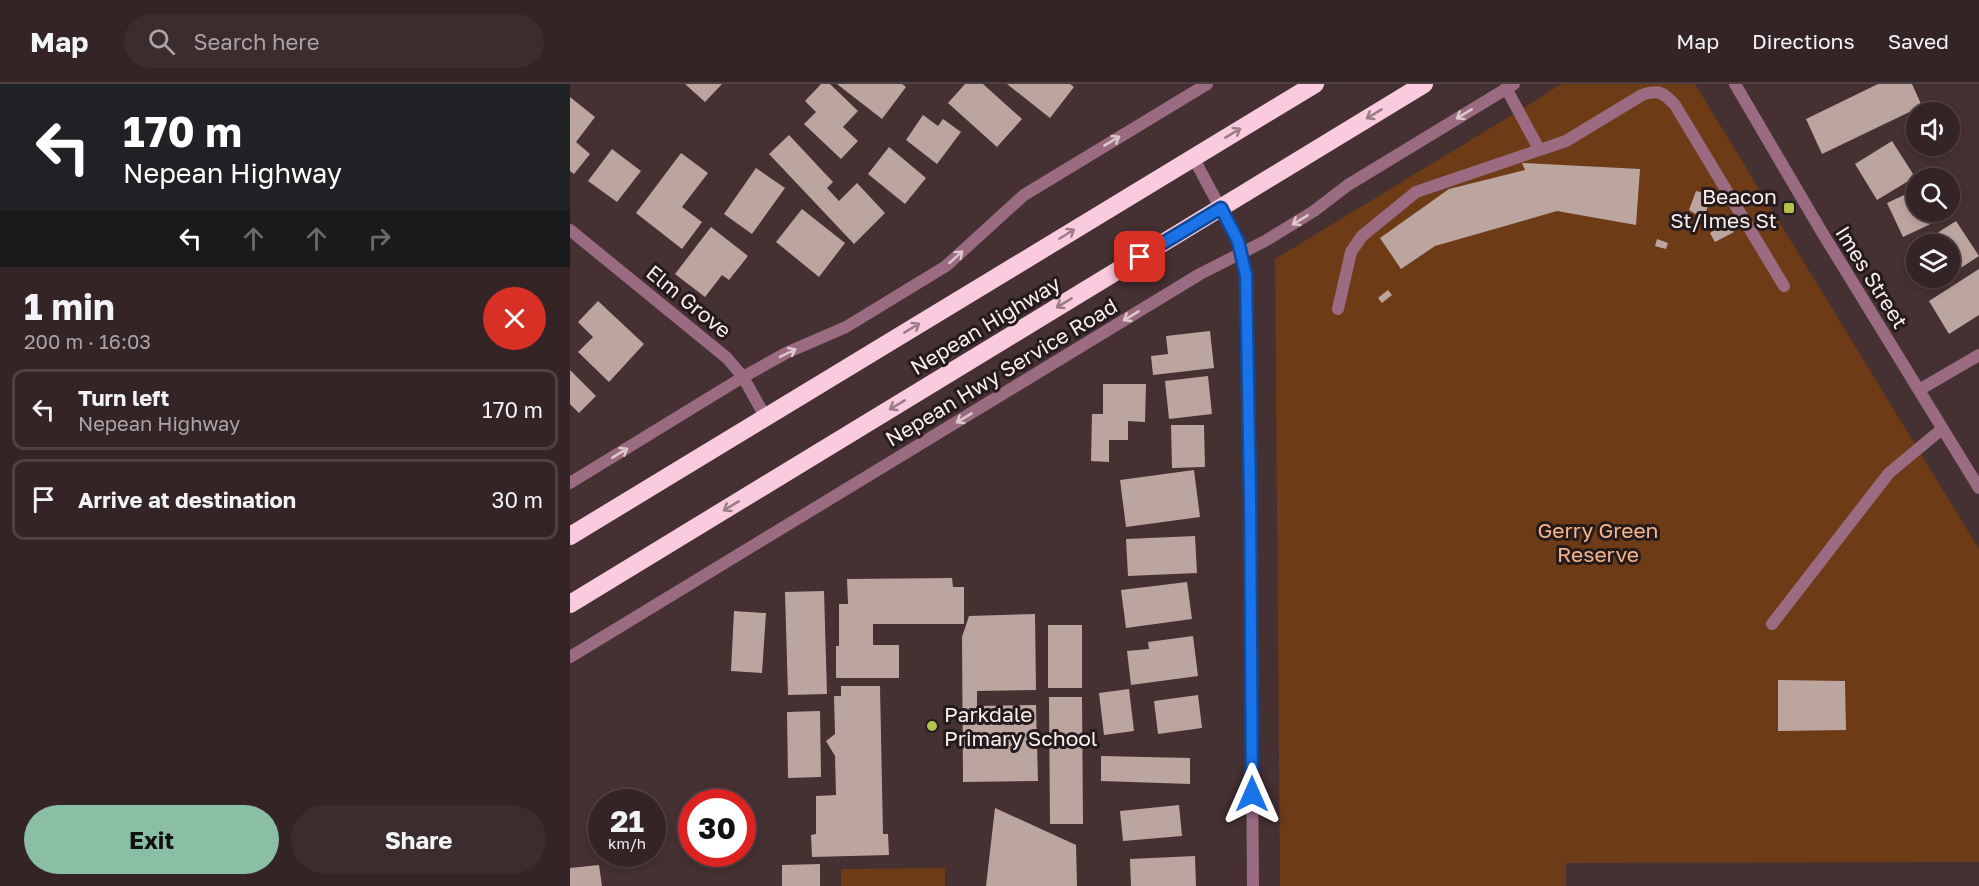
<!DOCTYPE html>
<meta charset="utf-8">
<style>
:root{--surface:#342426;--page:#3c2c2e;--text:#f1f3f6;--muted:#a9a4a7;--line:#4e4143;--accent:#8abfa5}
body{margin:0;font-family:"Golos Text",sans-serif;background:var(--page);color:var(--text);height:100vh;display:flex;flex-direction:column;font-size:22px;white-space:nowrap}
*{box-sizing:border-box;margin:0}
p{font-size:20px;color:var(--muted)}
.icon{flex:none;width:33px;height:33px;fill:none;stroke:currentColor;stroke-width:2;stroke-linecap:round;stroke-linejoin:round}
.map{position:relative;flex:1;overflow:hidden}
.drawer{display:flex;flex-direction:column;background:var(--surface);width:570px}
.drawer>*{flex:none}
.guide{background:#202124;color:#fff;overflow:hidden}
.fabs{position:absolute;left:1336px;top:18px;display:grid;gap:12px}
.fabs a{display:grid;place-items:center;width:54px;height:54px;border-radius:50%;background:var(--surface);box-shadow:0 3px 9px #0003,0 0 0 2px var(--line);font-size:30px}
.speed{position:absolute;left:18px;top:705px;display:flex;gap:12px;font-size:30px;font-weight:700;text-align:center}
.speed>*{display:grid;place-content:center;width:78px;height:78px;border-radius:50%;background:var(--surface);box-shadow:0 3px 9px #0003,0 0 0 2px var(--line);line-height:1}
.speed small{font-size:15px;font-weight:400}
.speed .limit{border:9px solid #d22;background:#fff;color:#111}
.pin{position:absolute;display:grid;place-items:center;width:51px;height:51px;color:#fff;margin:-26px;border-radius:12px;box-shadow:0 3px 9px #0006}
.me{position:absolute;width:66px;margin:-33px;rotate:0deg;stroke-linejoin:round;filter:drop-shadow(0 0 4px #0008)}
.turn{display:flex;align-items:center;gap:21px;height:126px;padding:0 24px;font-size:27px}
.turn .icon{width:78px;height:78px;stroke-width:2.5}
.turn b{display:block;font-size:42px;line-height:51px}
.lanes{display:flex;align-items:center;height:57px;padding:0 24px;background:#0003;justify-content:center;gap:30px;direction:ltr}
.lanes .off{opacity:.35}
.round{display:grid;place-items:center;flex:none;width:63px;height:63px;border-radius:32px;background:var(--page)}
.summary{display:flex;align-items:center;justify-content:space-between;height:102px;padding:0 24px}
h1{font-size:36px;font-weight:700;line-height:45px}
.cta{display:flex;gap:12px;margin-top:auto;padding:12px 24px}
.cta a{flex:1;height:69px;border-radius:36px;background:var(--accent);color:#111;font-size:24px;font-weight:700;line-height:69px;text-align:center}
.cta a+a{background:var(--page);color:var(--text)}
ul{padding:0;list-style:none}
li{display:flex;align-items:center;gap:18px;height:81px;margin:0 12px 9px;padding:0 12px;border:3px solid var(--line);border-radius:12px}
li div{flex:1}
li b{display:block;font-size:22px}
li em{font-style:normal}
header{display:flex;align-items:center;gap:36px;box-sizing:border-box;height:84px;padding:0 30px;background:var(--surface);border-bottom:2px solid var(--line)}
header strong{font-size:28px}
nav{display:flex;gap:33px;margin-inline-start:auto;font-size:21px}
.search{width:420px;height:54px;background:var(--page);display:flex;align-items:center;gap:15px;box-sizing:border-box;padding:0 21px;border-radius:33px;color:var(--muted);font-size:22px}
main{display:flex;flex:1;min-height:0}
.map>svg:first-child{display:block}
.green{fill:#6d3b16}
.building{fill:#bda59f}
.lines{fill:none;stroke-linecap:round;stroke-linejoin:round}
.lane{stroke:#9b6b81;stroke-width:12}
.street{stroke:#9b6b81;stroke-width:12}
.highway{stroke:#facbdf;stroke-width:18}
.oneway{stroke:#9a7c87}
.oneway2{stroke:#dec7ce}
.route-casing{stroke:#114b97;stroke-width:15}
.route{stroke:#1a73e8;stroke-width:10}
.poi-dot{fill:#b2c34c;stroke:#251b1c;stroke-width:2}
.labels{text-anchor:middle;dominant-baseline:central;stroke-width:6;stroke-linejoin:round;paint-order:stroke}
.poi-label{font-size:21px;fill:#fbeeef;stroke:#251b1c;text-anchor:end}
.street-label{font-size:21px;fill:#fbeeef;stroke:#251b1c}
.park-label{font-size:21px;fill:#f8b58b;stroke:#251b1c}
</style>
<header>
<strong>Map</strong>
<div class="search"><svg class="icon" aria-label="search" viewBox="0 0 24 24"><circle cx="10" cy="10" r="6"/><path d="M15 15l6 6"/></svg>Search here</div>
<nav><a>Map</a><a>Directions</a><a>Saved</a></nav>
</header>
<main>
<section class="drawer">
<div class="guide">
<div class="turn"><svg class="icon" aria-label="left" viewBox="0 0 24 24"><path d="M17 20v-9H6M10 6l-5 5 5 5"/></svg><div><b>170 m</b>Nepean Highway</div></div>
<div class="lanes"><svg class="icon" aria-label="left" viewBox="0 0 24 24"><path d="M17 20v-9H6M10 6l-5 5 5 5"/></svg><svg class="icon off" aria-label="ahead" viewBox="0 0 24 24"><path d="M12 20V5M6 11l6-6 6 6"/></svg><svg class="icon off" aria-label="ahead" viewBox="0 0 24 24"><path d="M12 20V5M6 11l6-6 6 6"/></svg><svg class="icon off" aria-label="right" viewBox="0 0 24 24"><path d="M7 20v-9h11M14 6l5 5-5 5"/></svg></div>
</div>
<div class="summary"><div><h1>1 min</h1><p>200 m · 16:03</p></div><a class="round" style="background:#d93025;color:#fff"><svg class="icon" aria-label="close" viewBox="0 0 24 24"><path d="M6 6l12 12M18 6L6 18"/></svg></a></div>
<ul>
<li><svg class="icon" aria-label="left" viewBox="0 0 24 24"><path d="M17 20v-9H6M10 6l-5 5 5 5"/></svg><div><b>Turn left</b><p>Nepean Highway</p></div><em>170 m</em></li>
<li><svg class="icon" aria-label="arrive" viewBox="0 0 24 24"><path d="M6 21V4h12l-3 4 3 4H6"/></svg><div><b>Arrive at destination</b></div><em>30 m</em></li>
</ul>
<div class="cta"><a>Exit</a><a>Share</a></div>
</section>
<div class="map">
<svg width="1409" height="802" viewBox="0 0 1409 802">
<rect width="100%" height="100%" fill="#453032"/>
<path class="green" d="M 991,0 L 1125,0 L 1409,465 L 1409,778 L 996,779 L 996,802 L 710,802 L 705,175 L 957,22 Z
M 375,784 L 375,802 L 271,802 L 271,785 Z"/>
<path class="building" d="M 115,0 L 152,0 L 135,18 Z
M 251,0 L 260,0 L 288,27 L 273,43 L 288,57 L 271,75 L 234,40 L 246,28 L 235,17 Z
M 267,0 L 332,0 L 336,3 L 312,35 Z
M 395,0 L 413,0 L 452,35 L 427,63 L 378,19 Z
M 437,0 L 500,0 L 504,3 L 480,34 Z
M 1308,0 L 1342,0 L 1352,22 L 1252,70 L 1236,35 Z
M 0,13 L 25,33 L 6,58 L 20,70 L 4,90 L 0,87 Z
M 353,31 L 368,42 L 373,35 L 391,48 L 367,80 L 336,56 Z
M 219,51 L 263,98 L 257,104 L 269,117 L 287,99 L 315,129 L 284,160 L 199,70 Z
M 1322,57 L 1345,93 L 1307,116 L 1285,80 Z
M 319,63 L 356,94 L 335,120 L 298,90 Z
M 42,65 L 71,87 L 47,118 L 18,97 Z
M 111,69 L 138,89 L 112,123 L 132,138 L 112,165 L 66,129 Z
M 952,79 L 1070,85 L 1066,141 L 987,127 L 865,162 L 831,185 L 810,154 L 879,105 L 955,86 Z
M 186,84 L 215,104 L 182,150 L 154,130 Z
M 1347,105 L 1347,128 L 1362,128 L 1367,137 L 1333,153 L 1317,119 Z
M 1126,107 L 1141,111 L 1134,135 L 1119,126 Z
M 232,125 L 275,159 L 249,193 L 206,158 Z
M 1386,137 L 1409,172 L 1380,191 L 1380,160 L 1350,160 Z
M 1158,138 L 1164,148 L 1145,158 L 1140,149 Z
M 141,143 L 178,172 L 159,196 L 152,191 L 135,213 L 105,190 Z
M 1087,155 L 1098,159 L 1096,165 L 1085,162 Z
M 1347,162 L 1347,189 L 1335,170 Z
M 1409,185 L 1409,231 L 1379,250 L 1359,217 Z
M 1350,194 L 1375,194 L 1357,205 Z
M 818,206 L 822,211 L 812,219 L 808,214 Z
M 28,217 L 74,260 L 39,298 L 8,268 L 23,253 L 8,238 Z
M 640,247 L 644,284 L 583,291 L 581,272 L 598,270 L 596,252 Z
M 0,286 L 26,312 L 9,329 L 0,320 Z
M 638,292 L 642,330 L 599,335 L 595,297 Z
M 533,300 L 576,300 L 575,338 L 558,337 L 558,356 L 539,356 L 539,378 L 521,377 L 522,330 L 533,330 Z
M 601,341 L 634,341 L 635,383 L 602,384 Z
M 624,386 L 630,433 L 556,443 L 550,396 Z
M 625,452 L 627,489 L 558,492 L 556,455 Z
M 382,494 L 383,503 L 394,503 L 394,540 L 303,540 L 303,561 L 329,561 L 329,594 L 266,594 L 266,562 L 269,562 L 269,520 L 278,520 L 277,495 Z
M 617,498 L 622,535 L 556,544 L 551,506 Z
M 254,507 L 257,610 L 218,611 L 215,508 Z
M 164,527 L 196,529 L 192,589 L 161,587 Z
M 465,530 L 466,606 L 407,607 L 407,622 L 466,621 L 468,697 L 393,698 L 392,553 L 399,532 Z
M 478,541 L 512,541 L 512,604 L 478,604 Z
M 623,552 L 628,592 L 561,601 L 557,567 L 579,565 L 578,558 Z
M 1208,596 L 1275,597 L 1276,646 L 1208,647 Z
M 271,602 L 310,602 L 313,750 L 318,750 L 319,771 L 242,773 L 241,751 L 246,750 L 246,712 L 266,711 L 265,672 L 256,657 L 265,650 L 264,612 L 271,612 Z
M 559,605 L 564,647 L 534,651 L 529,609 Z
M 628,611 L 632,644 L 588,650 L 584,617 Z
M 479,613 L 512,613 L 513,740 L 480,740 Z
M 250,627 L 251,693 L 218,694 L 217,628 Z
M 531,672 L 620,674 L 620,700 L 531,697 Z
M 609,721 L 612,752 L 553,757 L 550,727 Z
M 425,724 L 506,761 L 507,802 L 416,802 Z
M 625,772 L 626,802 L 561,802 L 560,775 Z
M 250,780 L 250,802 L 212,802 L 212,781 Z
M 29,781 L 32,802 L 0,802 L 0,784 Z"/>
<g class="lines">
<path class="lane" d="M 936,4 L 969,65
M 768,225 L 781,168 L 792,152 L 846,108 L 996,57 L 1072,11 C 1089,5 1094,9 1105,21 L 1214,202
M 1202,540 L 1319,389 L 1372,345"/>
<path class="street" d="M 1165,0 L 1250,145 L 1409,404
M 623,73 L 668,157 L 676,191 L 680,410 L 683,802
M 0,146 L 157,274 L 173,293 L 196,334
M 1349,306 L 1409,271
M 0,399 L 173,293 L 216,269 L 276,243 L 376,182 L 454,111 L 637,0
M 0,573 L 630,190 L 695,157 L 744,127 L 778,101 L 944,0"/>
<path class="highway" d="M 0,452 L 745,0
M 0,520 L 854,0"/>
</g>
<defs><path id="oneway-shaft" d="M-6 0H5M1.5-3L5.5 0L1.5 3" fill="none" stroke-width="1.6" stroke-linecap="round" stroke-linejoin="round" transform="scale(1.5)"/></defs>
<g class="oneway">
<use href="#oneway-shaft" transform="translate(804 30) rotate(149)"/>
<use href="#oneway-shaft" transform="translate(663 49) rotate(-31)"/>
<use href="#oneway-shaft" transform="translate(497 150) rotate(-32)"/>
<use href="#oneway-shaft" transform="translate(494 219) rotate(149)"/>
<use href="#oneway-shaft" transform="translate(342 244) rotate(-31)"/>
<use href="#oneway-shaft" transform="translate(327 321) rotate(149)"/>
<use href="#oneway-shaft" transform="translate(161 422) rotate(149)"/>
</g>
<g class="oneway2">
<use href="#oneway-shaft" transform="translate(894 30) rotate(149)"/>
<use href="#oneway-shaft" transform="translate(542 57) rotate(-31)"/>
<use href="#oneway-shaft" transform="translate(730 136) rotate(149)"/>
<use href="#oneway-shaft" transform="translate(386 173) rotate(-42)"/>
<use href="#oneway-shaft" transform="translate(561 232) rotate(149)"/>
<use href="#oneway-shaft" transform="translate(218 269) rotate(-26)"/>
<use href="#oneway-shaft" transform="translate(394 334) rotate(149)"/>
<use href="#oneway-shaft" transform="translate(50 369) rotate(-31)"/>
</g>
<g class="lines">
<defs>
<path id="route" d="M 570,173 L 651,124 L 668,157 L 676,191 L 680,410 L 682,710"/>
</defs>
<use href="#route" class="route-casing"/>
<use href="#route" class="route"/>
</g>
<g class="poi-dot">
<rect x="1213" y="118" width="12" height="12" rx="3"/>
<circle cx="362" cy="642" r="6"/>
</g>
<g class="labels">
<g class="poi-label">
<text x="1207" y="112">Beacon<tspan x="1207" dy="24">St/Imes St</tspan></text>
<text x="374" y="630" text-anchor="start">Parkdale<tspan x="374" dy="24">Primary School</tspan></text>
</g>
<g class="street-label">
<text transform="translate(1302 193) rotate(58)">Imes Street</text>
<text transform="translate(119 217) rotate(39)">Elm Grove</text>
<text transform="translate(415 241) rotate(-31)">Nepean Highway</text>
<text transform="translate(431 288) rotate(-31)">Nepean Hwy Service Road</text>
</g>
<g class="park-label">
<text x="1028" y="446">Gerry Green<tspan x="1028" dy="24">Reserve</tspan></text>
</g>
</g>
</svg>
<div class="fabs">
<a><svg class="icon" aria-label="sound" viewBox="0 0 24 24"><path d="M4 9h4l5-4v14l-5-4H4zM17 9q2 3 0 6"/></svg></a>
<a><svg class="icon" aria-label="search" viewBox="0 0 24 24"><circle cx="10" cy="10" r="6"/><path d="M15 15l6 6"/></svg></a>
<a><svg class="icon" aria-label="layers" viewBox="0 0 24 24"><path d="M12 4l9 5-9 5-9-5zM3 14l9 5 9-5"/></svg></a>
</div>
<div class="speed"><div>21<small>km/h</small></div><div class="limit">30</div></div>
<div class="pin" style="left:570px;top:173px;background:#d93025"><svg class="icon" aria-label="arrive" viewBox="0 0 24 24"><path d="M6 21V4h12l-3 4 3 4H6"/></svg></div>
<svg class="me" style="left:682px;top:710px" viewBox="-20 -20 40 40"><path d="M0-17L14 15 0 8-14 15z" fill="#1a73e8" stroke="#fff" stroke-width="4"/></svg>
</div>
</main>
